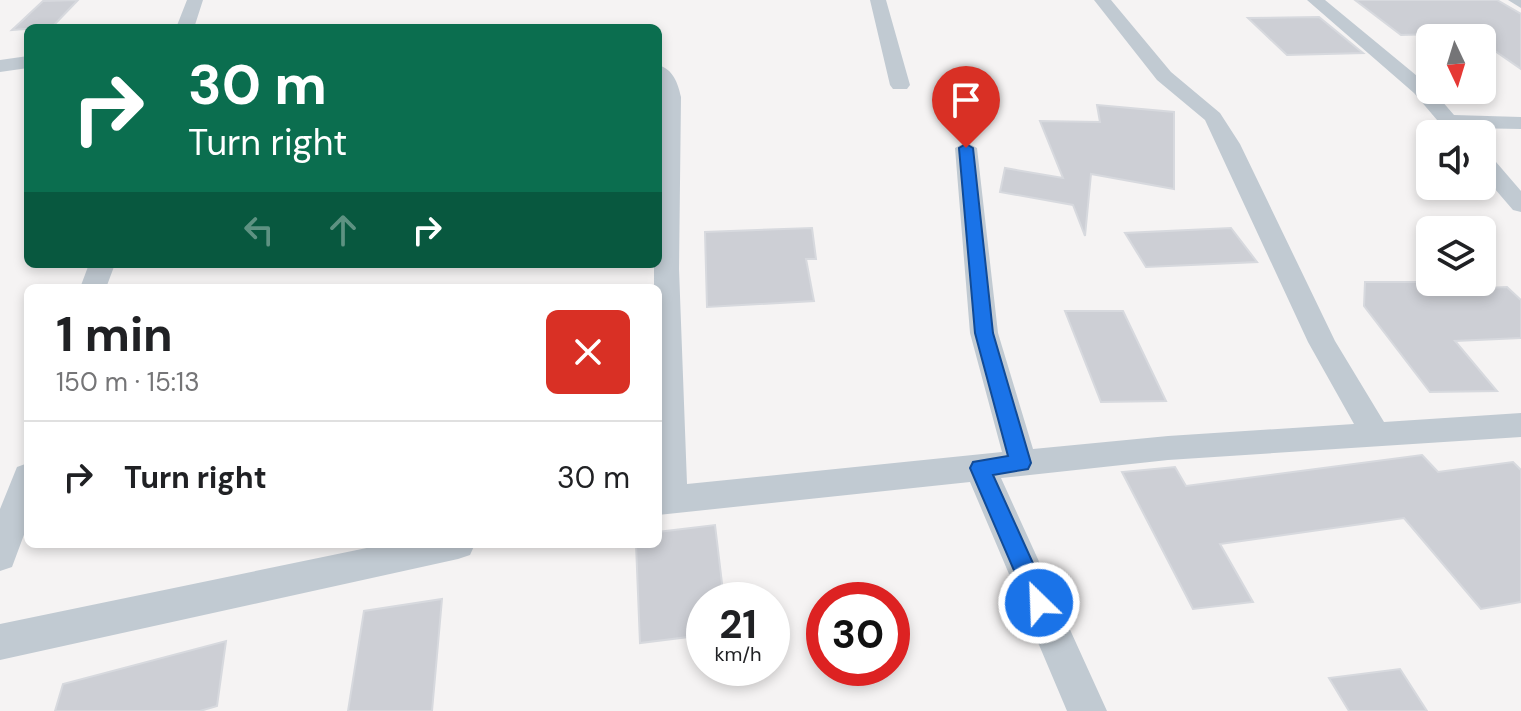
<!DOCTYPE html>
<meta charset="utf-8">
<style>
:root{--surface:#fff;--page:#f2f2f2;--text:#202124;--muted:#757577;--line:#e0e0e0}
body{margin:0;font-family:"DM Sans",sans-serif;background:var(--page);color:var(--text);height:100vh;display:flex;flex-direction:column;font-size:30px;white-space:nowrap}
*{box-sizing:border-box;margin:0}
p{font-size:26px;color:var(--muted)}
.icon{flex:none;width:44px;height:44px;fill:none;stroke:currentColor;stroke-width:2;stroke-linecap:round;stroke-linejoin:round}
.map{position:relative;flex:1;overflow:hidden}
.details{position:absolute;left:24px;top:284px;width:638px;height:264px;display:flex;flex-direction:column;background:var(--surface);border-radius:12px;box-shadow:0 4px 12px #0003}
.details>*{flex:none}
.guide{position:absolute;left:24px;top:24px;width:638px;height:244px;border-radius:12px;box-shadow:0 4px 12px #0003;background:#0b6e4f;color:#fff;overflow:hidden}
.needle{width:52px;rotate:176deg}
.controls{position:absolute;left:1416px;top:24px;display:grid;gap:16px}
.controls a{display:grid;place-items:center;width:80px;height:80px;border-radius:12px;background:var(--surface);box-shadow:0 4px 12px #0003;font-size:40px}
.speed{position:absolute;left:686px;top:582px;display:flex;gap:16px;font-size:40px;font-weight:700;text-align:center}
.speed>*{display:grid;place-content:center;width:104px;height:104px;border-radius:50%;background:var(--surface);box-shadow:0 4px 12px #0003;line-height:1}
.speed small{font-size:20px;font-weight:400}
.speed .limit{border:12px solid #d22;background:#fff;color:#111}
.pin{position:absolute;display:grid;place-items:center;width:68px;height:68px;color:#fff;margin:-82px -34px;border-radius:50% 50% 50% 0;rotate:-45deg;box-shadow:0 0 8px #0007}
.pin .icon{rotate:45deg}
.me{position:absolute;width:88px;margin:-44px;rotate:336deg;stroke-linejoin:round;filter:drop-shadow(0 0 6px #0008)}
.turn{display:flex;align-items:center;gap:28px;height:168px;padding:0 32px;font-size:36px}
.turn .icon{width:104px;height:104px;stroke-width:2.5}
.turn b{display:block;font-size:56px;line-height:68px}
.lanes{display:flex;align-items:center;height:76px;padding:0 32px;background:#0003;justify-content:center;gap:40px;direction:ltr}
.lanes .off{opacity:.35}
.round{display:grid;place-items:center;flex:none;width:84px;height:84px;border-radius:12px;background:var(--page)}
.head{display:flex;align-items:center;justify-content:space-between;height:136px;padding:0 32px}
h1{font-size:48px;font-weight:700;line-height:60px}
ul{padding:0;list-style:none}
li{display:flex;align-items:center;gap:24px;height:112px;padding:0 32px;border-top:2px solid var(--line)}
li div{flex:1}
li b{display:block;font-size:30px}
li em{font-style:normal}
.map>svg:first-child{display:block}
.building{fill:#cdcfd5;stroke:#d7d9de;stroke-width:2}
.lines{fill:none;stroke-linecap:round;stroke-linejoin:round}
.minor{fill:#c1cad2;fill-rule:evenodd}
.route{fill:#1a73e8;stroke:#114b97;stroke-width:2}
</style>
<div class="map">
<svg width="1521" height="711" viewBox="0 0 1521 711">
<rect width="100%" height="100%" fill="#f5f3f3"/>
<path class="building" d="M 78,0 L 52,27 L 12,30 L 43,1 Z
M 1355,0 L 1497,0 L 1521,14 L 1521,69 L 1482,42 L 1482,38 L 1469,33 L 1401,35 Z
M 1319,17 L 1363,53 L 1287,55 L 1248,18 Z
M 1097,105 L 1174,112 L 1174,189 L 1091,174 L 1085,236 L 1073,205 L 1000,192 L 1005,168 L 1063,178 L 1040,121 L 1100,122 Z
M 812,228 L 816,259 L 806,259 L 814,301 L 707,307 L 705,232 Z
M 1231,228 L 1257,262 L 1146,267 L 1125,233 Z
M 1365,282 L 1482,282 L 1485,288 L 1507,287 L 1521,300 L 1521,338 L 1455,341 L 1497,391 L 1430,392 L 1364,306 Z
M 1065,311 L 1123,311 L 1166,401 L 1101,402 Z
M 1422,455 L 1438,472 L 1513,462 L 1521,470 L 1521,602 L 1481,609 L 1404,518 L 1220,544 L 1253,602 L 1193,609 L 1122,472 L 1175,467 L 1186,486 Z
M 715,525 L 724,600 L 704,600 L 704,635 L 640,643 L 636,544 L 658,544 L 658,532 Z
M 442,599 L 432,711 L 348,711 L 364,611 Z
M 226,641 L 217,706 L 200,711 L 55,711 L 63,684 Z
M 1400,669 L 1427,711 L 1349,711 L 1329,678 Z"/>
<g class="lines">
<path class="minor" d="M 187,0 L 203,0 L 194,28 L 176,28 Z
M 870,0 L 886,0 L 910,85 L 907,89 L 893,89 L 890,85 Z
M 1094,0 L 1111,0 L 1171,72 L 1220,113 L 1240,144 L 1335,341 L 1384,422 L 1521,413 L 1521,437 L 1168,460 L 1001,478 L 1107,711 L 1067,711 L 970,482 L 658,515 L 658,288 L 654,288 L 654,264 L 658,264 L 661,97 L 658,65 C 673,69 678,83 681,97 L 679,269 L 687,484 L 1002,452 L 970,333 L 955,148 L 966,142 L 977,148 L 998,333 L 1033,449 L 1168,436 L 1354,424 L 1308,342 L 1205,120 L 1157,80 Z
M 1307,0 L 1325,0 L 1428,85 L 1454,115 L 1521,117 L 1521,129 L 1466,128 L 1470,134 L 1449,134 L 1414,93 Z
M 1508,0 L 1521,0 L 1521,8 Z
M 28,56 L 28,68 L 0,72 L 0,60 Z
M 1482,154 L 1490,155 L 1521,191 L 1521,212 L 1513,210 L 1482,174 Z
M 89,264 L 115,264 L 106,288 L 80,288 Z
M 28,463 L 28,524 L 12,567 L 0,571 L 0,509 L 17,467 Z
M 386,544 L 475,544 L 470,555 L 458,559 L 0,660 L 0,624 Z"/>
</g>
<path class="route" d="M 966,144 L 973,148 L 993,333 L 1031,463 L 1028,469 L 993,475 L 1051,603 L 1048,610 L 1039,614 L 1031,610 L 970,468 L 973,462 L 1008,456 L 975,333 L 959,148 Z"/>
</svg>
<div class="controls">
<a><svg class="needle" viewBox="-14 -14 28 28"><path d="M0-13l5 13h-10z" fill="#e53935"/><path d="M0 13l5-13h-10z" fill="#757577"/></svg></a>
<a><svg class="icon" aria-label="sound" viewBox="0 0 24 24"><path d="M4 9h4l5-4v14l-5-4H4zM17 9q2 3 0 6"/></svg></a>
<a><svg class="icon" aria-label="layers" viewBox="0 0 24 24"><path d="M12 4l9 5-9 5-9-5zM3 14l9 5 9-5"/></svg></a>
</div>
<div class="speed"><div>21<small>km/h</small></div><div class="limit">30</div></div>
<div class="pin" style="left:966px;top:148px;background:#d93025"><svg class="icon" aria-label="arrive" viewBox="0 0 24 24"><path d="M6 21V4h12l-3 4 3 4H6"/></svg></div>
<svg class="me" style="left:1039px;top:603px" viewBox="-20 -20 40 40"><circle r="17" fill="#1a73e8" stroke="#fff" stroke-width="3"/><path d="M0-11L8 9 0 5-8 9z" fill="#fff"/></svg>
<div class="guide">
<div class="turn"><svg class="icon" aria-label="right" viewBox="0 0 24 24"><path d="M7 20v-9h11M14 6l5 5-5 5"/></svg><div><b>30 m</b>Turn right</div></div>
<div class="lanes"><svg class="icon off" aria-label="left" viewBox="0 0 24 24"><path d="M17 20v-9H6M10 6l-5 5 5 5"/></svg><svg class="icon off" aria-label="ahead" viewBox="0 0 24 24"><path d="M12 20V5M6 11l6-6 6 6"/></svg><svg class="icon" aria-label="right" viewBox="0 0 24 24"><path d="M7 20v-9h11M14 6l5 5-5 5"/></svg></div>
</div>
<section class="details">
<div class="head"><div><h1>1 min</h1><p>150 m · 15:13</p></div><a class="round" style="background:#d93025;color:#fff"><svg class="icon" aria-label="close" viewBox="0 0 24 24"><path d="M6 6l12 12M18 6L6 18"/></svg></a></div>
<ul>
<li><svg class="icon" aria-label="right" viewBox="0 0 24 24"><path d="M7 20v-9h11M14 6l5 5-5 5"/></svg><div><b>Turn right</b></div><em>30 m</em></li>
</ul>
</section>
</div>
